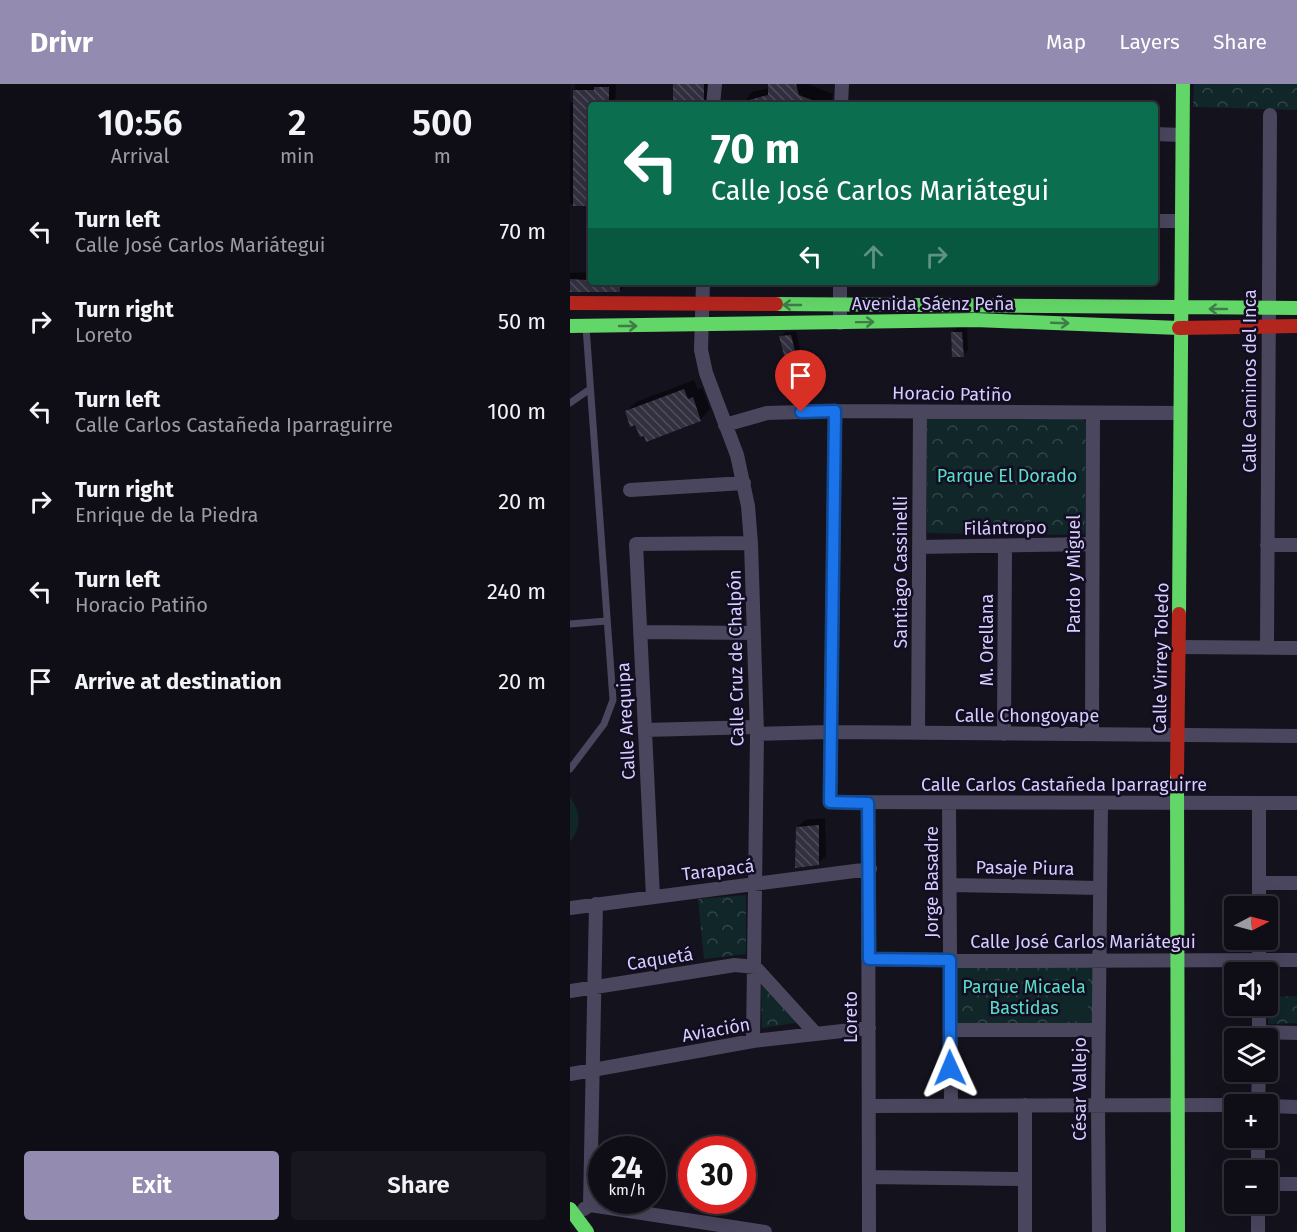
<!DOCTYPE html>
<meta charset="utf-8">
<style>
:root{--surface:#0f0e16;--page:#18171f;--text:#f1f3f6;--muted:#9b9ca1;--line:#2f2e35;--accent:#938cb0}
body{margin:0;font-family:"Fira Sans",sans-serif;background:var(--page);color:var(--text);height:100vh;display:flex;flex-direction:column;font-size:22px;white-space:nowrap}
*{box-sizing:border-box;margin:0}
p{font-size:20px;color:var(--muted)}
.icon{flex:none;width:33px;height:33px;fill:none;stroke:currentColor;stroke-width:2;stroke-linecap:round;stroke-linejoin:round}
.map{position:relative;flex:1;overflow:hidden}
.panel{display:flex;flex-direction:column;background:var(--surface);width:570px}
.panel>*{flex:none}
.banner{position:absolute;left:18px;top:18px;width:570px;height:183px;border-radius:6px;box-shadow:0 6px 24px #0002,0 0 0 2px var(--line);background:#0b6e4f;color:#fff;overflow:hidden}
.needle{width:39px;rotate:84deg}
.buttons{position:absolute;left:654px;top:812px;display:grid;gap:12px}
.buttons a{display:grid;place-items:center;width:54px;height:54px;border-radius:6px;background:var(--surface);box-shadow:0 6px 24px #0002,0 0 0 2px var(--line);font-size:30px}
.speed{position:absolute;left:18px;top:1052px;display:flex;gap:12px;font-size:30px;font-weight:700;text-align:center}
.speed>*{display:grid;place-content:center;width:78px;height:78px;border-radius:50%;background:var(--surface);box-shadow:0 6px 24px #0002,0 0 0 2px var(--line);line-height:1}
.speed small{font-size:15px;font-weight:400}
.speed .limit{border:9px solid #d22;background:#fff;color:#111}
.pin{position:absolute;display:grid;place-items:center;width:51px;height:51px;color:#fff;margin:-62px -26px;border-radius:50% 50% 50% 0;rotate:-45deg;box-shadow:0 0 6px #0007}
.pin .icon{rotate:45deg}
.me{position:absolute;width:66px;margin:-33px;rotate:359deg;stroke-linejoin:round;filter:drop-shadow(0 0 4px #0008)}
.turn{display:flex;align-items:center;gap:21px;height:126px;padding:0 24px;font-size:27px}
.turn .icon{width:78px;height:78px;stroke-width:2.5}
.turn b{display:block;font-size:42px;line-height:51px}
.lanes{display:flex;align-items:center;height:57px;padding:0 24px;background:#0003;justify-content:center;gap:30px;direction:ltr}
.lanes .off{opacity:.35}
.eta{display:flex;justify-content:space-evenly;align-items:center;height:102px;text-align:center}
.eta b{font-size:36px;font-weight:600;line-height:42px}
.action{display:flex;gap:12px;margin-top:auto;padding:12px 24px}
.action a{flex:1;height:69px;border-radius:6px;background:var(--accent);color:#fff;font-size:24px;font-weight:600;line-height:69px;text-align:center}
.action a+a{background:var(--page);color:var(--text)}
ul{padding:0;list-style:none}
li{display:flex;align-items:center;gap:18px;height:90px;padding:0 24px}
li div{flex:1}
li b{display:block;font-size:22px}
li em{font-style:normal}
header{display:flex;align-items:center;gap:36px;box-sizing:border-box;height:84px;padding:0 30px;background:var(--accent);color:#fff}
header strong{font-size:28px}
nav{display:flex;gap:33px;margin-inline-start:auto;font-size:21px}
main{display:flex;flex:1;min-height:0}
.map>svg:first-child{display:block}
.forest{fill:url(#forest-crowns)}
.pitch{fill:#112629}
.shadow{fill:#0007}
.building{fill:url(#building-back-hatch)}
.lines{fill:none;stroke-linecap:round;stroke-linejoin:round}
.lane{stroke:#4a465e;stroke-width:7}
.street{stroke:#4a465e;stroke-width:14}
.fast{stroke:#63d668;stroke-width:14}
.jam{stroke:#b3261e;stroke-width:14}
.oneway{stroke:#3f7c48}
.route-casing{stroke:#114b97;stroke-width:15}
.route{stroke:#1a73e8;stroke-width:10}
.labels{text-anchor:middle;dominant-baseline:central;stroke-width:5;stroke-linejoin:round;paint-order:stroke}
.street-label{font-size:18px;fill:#d7cdff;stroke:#120d21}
.park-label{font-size:18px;fill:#59dec8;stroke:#120d21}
</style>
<header>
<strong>Drivr</strong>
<nav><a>Map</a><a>Layers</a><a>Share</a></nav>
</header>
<main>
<section class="panel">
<div class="eta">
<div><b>10:56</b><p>Arrival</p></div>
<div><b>2</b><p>min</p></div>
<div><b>500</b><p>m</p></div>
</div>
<ul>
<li><svg class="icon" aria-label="left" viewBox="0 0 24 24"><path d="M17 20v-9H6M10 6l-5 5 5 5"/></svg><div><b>Turn left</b><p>Calle José Carlos Mariátegui</p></div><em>70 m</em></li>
<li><svg class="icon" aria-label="right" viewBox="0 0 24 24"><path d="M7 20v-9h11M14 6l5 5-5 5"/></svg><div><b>Turn right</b><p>Loreto</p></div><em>50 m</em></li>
<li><svg class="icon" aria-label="left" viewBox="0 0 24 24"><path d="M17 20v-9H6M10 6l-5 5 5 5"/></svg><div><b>Turn left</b><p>Calle Carlos Castañeda Iparraguirre</p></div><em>100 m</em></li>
<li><svg class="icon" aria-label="right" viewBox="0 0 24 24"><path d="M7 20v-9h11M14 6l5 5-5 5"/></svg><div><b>Turn right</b><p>Enrique de la Piedra</p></div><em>20 m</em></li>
<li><svg class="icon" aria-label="left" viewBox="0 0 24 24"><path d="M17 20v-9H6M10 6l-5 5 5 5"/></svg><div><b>Turn left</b><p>Horacio Patiño</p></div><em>240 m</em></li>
<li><svg class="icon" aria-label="arrive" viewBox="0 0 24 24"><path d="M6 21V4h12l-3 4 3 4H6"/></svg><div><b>Arrive at destination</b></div><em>20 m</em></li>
</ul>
<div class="action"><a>Exit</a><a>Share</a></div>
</section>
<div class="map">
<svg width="727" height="1148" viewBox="0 0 727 1148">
<defs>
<pattern id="forest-crowns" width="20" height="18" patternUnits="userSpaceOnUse" patternTransform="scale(1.5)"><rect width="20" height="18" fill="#112629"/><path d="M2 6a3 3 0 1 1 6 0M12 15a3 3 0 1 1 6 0" fill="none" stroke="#334449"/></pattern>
<pattern id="building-back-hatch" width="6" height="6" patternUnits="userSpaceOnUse" patternTransform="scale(1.5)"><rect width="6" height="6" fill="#322f3f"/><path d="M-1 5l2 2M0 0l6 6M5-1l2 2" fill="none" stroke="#4f4c5c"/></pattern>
</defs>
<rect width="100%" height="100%" fill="#14121d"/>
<path class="forest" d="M 624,0 L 727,0 L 727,26 L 623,23 Z
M 357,333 L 513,335 L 516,338 L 515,448 L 512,451 L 357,449 Z
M 176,811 L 176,870 L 134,875 L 128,815 Z
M 384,881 L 525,883 L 524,944 L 384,944 Z
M 193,899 L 231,938 L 192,944 L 191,900 Z
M 727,912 L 727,939 L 698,940 L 698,913 Z"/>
<path class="pitch" d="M 478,368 L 508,368 L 509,417 L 479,417 Z
M 0,713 C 11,728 12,743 0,758 Z
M 518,889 L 518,937 L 489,938 L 488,890 Z"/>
<path class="shadow" d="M 5,0 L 46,0 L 45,21 L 21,21 L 21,115 L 15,120 L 0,120 L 0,18 L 5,18 Z
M 105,0 L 141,0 L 141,12 L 134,20 Z
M 200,0 L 238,0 L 263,10 L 261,21 L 172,21 L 182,8 L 200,4 Z
M 21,188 L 21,198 L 57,199 L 50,207 L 0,206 L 0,189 Z
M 397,243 L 398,266 L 393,271 L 382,248 L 387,244 Z
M 226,247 L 231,269 L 226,273 L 211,252 L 215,248 Z
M 124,296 L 128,306 L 132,304 L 140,325 L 131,335 L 77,356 L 56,328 L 66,318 Z
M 255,734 L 256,772 L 248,779 L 227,743 L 235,736 Z"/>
<path class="building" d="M 103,0 L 134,0 L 134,21 L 103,19 Z
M 198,0 L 226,0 L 229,11 L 254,21 L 171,21 L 171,18 L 198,11 Z
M 24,3 L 39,3 L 39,21 L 17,21 L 16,122 L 3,122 L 3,6 L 24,6 Z
M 0,195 L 50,198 L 50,208 L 0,208 Z
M 381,248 L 392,248 L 394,273 L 382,273 Z
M 221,251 L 227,275 L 215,275 L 209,252 Z
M 114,305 L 118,315 L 123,313 L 131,337 L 76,358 L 74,352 L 70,353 L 65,341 L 60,343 L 55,327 Z
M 249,741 L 249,781 L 225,784 L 226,743 Z"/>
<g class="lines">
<path class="lane" d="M 0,319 L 20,305
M 0,540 L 36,537
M 0,685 L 34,640 L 43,616 L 16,243"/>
<path class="street" d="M 143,21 L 145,0
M 271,21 L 272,0
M 585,50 L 612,51
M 585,137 L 612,137
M 133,198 L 131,266 L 136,289 L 167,371 L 178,422 L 181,459 L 187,650 L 183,957
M 270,239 L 270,198
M 265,327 L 260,718 L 727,719
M 155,341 L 197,329 L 265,327 L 610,329
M 60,406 L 174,399
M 697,461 L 727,461
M 349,463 L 522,460
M 70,548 L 184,549
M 610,563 L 727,564
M 697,564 L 700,31
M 75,646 L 187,643
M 348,649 L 350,328
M 187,650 L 260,648 L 727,652
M 434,650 L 435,462
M 522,650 L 523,331
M 298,719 L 299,1148
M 379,719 L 381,1021
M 689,799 L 727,799
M 380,801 L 530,804
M 83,813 L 66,460 L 181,459
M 689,822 L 689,719
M 0,824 L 300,785
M 299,875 L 452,877 L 727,876
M 689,888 L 689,855
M 0,907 L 165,881 L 185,883 L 246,950
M 380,946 L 528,946
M 689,948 L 727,949
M 689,954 L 689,921
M 0,990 L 183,957 L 299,944
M 688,1020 L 689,987
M 455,1021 L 455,1148
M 299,1022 L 664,1021
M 698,1022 L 727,1023
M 688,1086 L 688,1053
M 299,1093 L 455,1095
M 698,1100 L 727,1100
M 20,1121 L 26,820
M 14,1125 L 20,1121 L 195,1148
M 529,1148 L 528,1021 L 531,719
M 688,1148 L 688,1119"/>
<path class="fast" d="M 206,220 L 727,224
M 0,242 L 405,236 L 609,244
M 609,530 L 613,0
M 607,690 L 608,1148
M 0,1125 L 17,1148"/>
<path class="jam" d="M 0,219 L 206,220
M 609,244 L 727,242
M 607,690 L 609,530"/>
</g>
<defs><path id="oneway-shaft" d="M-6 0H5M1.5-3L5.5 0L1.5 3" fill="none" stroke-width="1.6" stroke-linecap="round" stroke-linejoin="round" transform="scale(1.5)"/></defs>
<g class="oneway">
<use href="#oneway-shaft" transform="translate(222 221) rotate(180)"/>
<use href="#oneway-shaft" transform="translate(648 225) rotate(180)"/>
<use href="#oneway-shaft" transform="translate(295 238) rotate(-1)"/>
<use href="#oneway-shaft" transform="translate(490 239) rotate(2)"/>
<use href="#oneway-shaft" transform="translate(58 242)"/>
</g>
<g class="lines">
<defs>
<path id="route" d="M 231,328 L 265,327 L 260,718 L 298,719 L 299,875 L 380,876 L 380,984"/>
</defs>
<use href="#route" class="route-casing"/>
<use href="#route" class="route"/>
</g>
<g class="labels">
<g class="street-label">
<text x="363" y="220">Avenida Sáenz Peña</text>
<text transform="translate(680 297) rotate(-90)">Calle Caminos del Inca</text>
<text transform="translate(382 310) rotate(1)">Horacio Patiño</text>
<text transform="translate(435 444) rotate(-1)">Filántropo</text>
<text transform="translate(331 488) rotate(-90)">Santiago Cassinelli</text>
<text transform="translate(504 490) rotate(-90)">Pardo y Miguel</text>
<text transform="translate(417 556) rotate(-90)">M. Orellana</text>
<text transform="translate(166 574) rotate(-91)">Calle Cruz de Chalpón</text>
<text transform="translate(591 574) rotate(-89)">Calle Virrey Toledo</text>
<text x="457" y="632">Calle Chongoyape</text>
<text transform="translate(56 637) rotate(-93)">Calle Arequipa</text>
<text x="494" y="701">Calle Carlos Castañeda Iparraguirre</text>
<text transform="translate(455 784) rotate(1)">Pasaje Piura</text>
<text transform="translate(148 786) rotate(-7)">Tarapacá</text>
<text transform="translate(362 798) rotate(-90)">Jorge Basadre</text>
<text x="513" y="858">Calle José Carlos Mariátegui</text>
<text transform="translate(90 875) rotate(-9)">Caquetá</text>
<text transform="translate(281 933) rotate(-90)">Loreto</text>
<text transform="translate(146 946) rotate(-10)">Aviación</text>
<text transform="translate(510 1005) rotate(-90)">César Vallejo</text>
</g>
<g class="park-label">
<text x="437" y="392">Parque El Dorado</text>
<text x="454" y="903">Parque Micaela<tspan x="454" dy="21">Bastidas</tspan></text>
</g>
</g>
</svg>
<div class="buttons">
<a><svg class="needle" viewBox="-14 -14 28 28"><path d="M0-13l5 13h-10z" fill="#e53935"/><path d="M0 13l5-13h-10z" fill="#9b9ca1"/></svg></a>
<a><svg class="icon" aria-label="sound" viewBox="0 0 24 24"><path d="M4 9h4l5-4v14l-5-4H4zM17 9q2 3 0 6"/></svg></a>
<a><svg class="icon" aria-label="layers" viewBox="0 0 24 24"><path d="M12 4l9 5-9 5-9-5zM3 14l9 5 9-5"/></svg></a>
<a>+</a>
<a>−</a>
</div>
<div class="speed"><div>24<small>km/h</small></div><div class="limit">30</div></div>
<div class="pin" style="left:231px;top:328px;background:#d93025"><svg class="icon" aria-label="arrive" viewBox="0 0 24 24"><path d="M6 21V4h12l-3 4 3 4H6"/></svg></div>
<svg class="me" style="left:380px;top:984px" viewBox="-20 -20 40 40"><path d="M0-17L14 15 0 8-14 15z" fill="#1a73e8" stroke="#fff" stroke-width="4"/></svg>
<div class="banner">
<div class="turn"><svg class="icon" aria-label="left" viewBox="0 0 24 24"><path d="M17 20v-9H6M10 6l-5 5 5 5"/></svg><div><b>70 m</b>Calle José Carlos Mariátegui</div></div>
<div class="lanes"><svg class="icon" aria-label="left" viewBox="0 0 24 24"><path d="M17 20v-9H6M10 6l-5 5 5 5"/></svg><svg class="icon off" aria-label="ahead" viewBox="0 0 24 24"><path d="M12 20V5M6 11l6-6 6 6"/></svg><svg class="icon off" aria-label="right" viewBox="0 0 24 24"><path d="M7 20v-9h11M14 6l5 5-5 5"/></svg></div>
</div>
</div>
</main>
